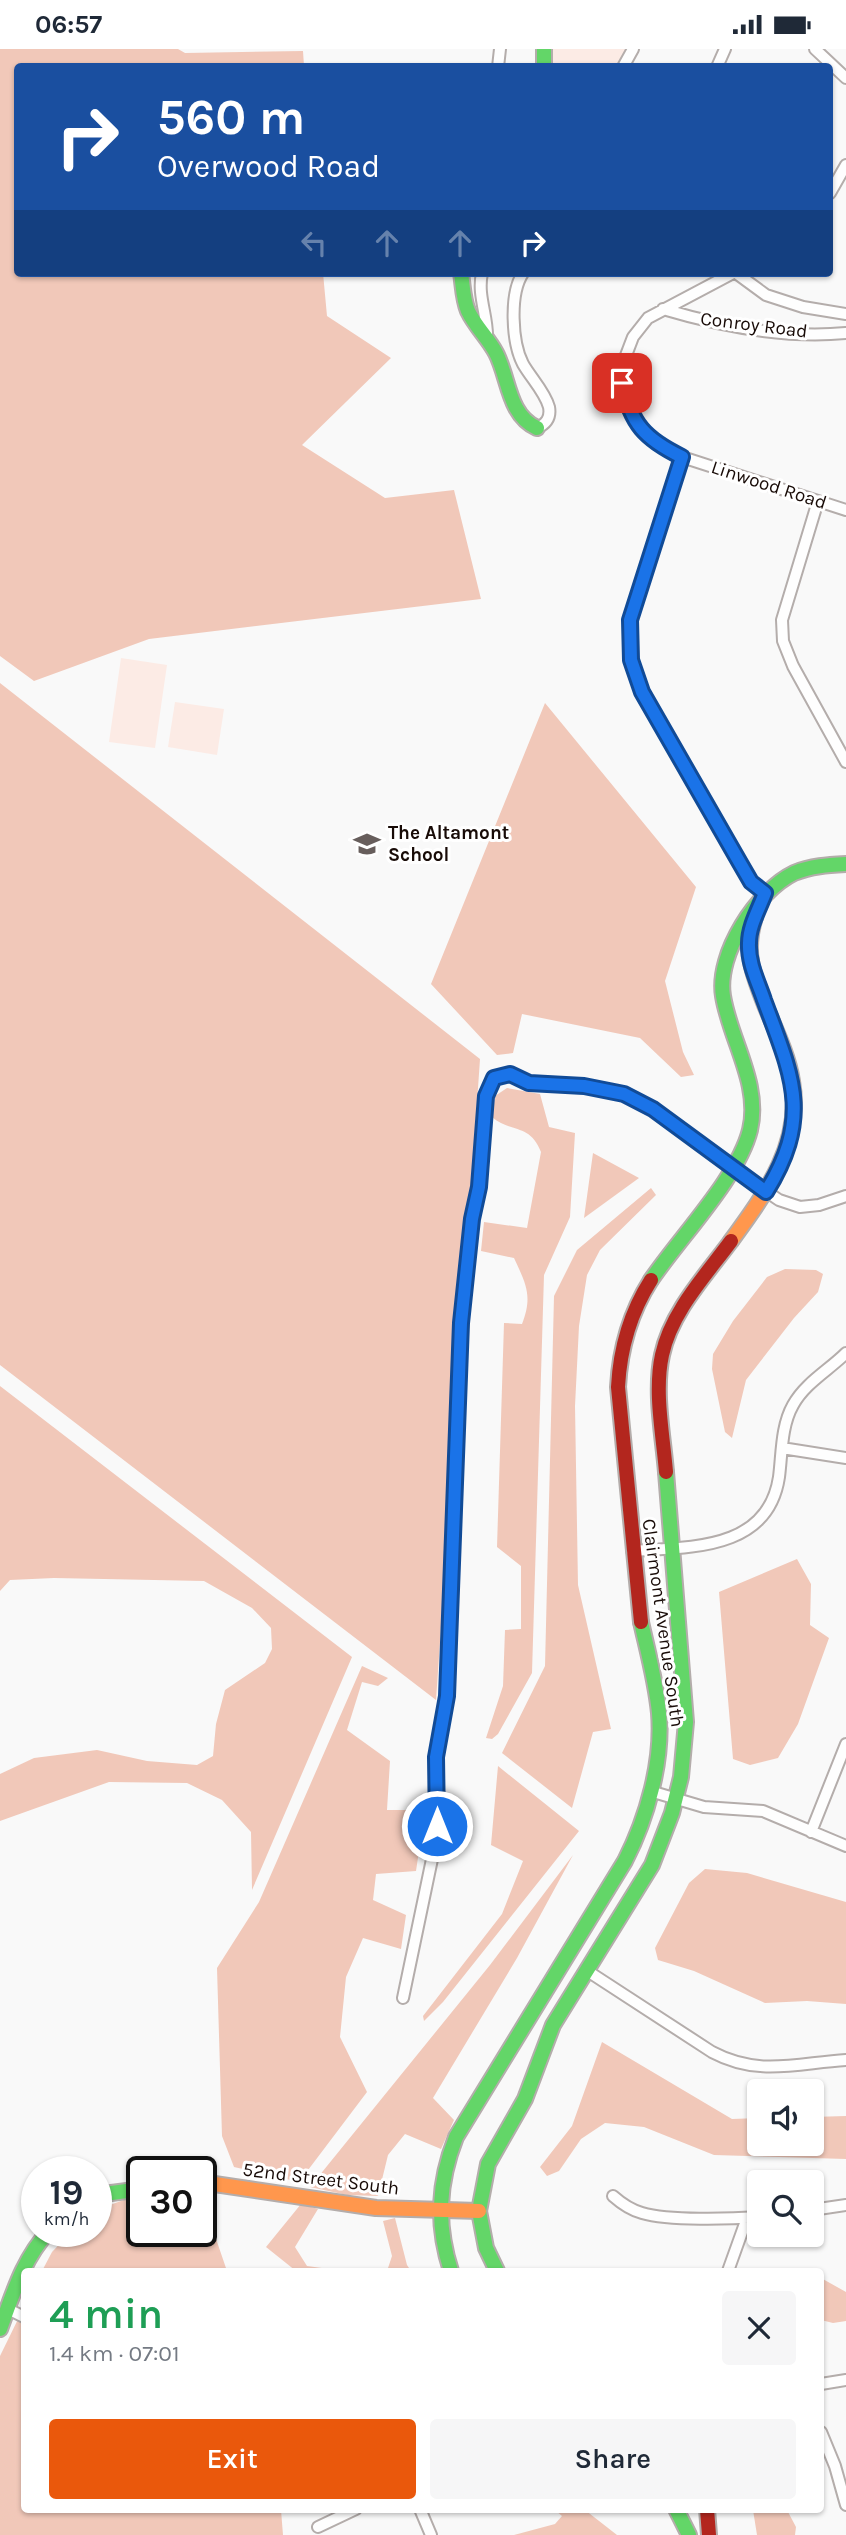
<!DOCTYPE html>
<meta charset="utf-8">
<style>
:root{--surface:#fff;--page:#f6f6f7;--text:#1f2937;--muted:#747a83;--accent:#ea580c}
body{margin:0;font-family:Karla,sans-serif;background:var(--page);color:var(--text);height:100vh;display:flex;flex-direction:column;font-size:26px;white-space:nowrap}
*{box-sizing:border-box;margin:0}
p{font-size:23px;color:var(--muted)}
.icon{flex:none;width:38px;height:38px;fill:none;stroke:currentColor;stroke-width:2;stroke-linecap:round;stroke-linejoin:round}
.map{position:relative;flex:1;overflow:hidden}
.side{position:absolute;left:21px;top:2219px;width:803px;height:245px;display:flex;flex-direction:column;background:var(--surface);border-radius:7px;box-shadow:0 2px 5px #0004}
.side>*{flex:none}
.hud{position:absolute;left:14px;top:14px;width:819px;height:214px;border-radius:7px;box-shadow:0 2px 5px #0004;background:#1a4fa0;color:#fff;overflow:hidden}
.fabs{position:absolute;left:747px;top:2030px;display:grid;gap:14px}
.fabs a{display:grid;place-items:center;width:77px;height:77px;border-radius:7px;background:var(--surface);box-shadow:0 2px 5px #0004;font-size:35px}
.speed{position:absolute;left:21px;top:2107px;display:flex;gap:14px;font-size:35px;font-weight:700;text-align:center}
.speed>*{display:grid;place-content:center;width:91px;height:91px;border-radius:50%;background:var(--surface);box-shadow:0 2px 5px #0004;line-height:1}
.speed small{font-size:18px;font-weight:400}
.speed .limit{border:4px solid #111;border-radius:10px;background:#fff;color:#111}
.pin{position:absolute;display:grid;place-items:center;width:60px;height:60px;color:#fff;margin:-30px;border-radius:14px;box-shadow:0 4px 10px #0006}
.me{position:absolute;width:77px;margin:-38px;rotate:0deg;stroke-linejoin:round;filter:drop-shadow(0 0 5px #0008)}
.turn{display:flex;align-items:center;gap:24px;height:147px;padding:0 28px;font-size:32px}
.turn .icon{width:91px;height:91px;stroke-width:2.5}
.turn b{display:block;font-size:49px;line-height:60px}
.lanes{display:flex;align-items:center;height:66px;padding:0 28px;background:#0003;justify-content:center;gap:35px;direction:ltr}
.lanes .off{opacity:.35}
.round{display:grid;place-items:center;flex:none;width:74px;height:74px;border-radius:7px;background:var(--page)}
.overview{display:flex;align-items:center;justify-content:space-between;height:119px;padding:0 28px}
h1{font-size:42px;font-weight:600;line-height:52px;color:#1e9e55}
.cta{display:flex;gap:14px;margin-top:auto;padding:14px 28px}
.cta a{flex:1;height:80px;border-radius:7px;background:var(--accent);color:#fff;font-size:28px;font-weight:600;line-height:80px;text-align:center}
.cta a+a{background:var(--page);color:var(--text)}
.status{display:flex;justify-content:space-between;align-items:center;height:49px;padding:0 35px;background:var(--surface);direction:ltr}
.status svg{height:19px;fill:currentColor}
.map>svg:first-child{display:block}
.green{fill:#fcebe5}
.forest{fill:#f1c8b9}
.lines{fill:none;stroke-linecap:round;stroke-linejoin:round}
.street-casing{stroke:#b4adab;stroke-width:14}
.fast-casing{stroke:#b4adab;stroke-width:18}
.slow-casing{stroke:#b4adab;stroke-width:18}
.jam-casing{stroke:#b4adab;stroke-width:18}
.street{stroke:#fefefe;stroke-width:10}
.fast{stroke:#63d668;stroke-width:14}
.slow{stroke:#ff974d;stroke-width:14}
.jam{stroke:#b3261e;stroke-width:14}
.route-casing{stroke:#114b97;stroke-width:18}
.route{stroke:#1a73e8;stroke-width:12}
.labels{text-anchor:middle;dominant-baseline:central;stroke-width:6;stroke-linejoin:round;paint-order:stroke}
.street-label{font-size:19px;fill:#180b07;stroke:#fff}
.poi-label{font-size:19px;font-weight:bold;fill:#180b07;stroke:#fff;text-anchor:start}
</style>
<div class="status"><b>06:57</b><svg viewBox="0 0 49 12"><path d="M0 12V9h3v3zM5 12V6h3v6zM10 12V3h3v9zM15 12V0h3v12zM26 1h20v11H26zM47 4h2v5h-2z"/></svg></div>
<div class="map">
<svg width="846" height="2486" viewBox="0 0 846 2486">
<rect width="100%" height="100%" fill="#f9f9f9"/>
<path class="green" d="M 550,0 L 629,0 L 619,17 L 550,18 Z
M 121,609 L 167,616 L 155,699 L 109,693 Z
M 175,653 L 224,660 L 217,706 L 168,698 Z"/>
<path class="forest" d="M 0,0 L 178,0 L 185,4 L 303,2 L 304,17 L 18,18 L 18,224 L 323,224 L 327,267 L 391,309 L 302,396 L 385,449 L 454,441 L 481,550 L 149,590 L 34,632 L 0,607 Z
M 0,634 L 480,1010 L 436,1651 L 0,1316 Z
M 545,654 L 696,838 L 665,932 L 683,1003 L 694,1026 L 681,1028 L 640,989 L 522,965 L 513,1004 L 497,1006 L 431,935 Z
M 507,1039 L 540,1045 L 549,1078 L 575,1084 L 570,1168 L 544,1226 L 532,1624 L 498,1685 L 492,1690 L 486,1689 L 503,1637 L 505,1581 L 521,1580 L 521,1517 L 497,1498 L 504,1274 L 522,1275 C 533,1247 526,1235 514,1209 L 481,1202 L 484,1173 L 527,1179 L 541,1103 C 530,1074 510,1084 492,1068 L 495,1047 Z
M 593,1104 L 639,1129 L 584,1169 Z
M 651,1139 L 656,1146 L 600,1201 L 587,1226 L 579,1277 L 575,1357 L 578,1536 L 611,1680 L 593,1683 L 572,1759 L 502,1704 L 545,1617 L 554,1247 L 577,1201 Z
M 785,1220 L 816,1221 L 823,1225 L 818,1243 L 794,1269 L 746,1331 L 732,1389 L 725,1383 L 712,1320 L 713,1305 L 733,1272 L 767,1228 Z
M 0,1337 L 352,1608 L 252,1841 L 251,1783 L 222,1751 L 187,1734 L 109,1733 L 0,1772 L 0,1725 L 34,1709 L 97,1701 L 147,1712 L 197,1716 L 213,1707 L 216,1675 L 225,1641 L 265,1614 L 272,1600 L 271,1579 L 252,1559 L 204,1532 L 54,1529 L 10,1531 L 0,1542 Z
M 797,1510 L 811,1535 L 810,1576 L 829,1589 L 798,1675 L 778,1709 L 750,1716 L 733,1710 L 719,1543 Z
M 362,1617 L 388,1629 L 378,1637 L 362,1633 L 347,1681 L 390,1712 L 387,1761 L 425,1761 L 416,1822 L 376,1825 L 373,1851 L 406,1866 L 401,1900 L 363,1889 L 346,1928 L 340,1988 L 367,2043 L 299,2133 L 234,2118 L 222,2087 L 217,1919 L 259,1853 Z
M 498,1717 L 579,1782 L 443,1953 L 424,1972 L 423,1967 L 502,1865 L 523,1812 L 491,1796 Z
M 573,1806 L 517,1909 L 433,2049 L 454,2071 L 441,2100 L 405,2085 L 388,2106 L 378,2147 L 347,2146 L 310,2138 L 490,1916 Z
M 705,1820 L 747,1824 L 846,1853 L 846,1955 L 807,1952 L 765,1954 L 694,1922 L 658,1911 L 655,1899 L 689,1834 Z
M 602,1993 L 732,2070 L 759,2069 L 760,2095 L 812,2095 L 812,2068 L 846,2067 L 846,2110 L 714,2106 L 644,2078 L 605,2074 L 581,2090 L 559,2122 L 547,2127 L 540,2118 L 572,2077 Z
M 201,2146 L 227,2222 L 42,2222 L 52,2203 L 72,2182 L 96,2182 L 96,2161 L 132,2148 L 142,2147 L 142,2182 L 201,2182 Z
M 301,2155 L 318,2160 L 295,2198 L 307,2217 L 344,2222 L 296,2222 L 266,2198 Z
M 395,2169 L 407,2216 L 411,2222 L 387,2222 L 392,2207 L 383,2172 Z
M 821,2229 L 846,2243 L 846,2272 L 833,2274 L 821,2271 Z
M 24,2258 L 24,2460 L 281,2461 L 283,2486 L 0,2486 L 0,2307 Z
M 555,2461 L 585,2461 L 617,2486 L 514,2486 L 555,2475 L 562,2467 Z
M 753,2461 L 787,2461 L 796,2478 L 795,2486 L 757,2486 Z"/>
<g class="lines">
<defs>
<path id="street" d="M 815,0 L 846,29
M 498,18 L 500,0
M 623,18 L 633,0
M 717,18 L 725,0
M 830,144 L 846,116
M 482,224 C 477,247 488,267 487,289
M 523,224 C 509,245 512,294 523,315 C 531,329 545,343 549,358 C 551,369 546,375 537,379
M 733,224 L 648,269 L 633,288 L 625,309 L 622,334 L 626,353 L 638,377 L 656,395 L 682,408 L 846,461
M 736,224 L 766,246 L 803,258 L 846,265
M 663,260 C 720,277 786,290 846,284
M 682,408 L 630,571 L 631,611 L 641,643 L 751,833 L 765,844
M 818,452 L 782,571 L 783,592 L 793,617 L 846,713
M 782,1399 L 846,1409
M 632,1502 C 689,1498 768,1502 779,1428 C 782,1405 781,1377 793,1356 C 805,1334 829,1321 846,1304
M 650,1742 L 704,1758 L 763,1762 L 846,1797
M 811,1783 L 846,1695
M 586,1921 L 712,2003 C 759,2028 797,2014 846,2011
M 403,1949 L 436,1791 L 438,1760 L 436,1708 L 445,1662 L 448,1626 L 461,1274 L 472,1170 L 479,1138 L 486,1047 L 494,1029 L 510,1025 L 529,1034 L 584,1037 L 624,1045 L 653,1060 L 733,1120 L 779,1151 L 800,1158 L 819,1156 L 846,1147
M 613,2147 C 622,2155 631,2161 642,2164 C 669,2172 730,2170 760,2168
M 812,2161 L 846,2156
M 728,2222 L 747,2169
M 8,2260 L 24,2268
M 821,2335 L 846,2331
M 821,2383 L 835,2417 L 846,2456
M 420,2460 L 431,2486
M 318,2478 L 356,2460"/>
<path id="fast" d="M 544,0 L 544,18
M 461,224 C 463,237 463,250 468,262 C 475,277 488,289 496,304 C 509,329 508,366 537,379
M 651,1231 C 680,1188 738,1129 750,1081 C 761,1035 730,991 723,947 C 716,905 757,842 794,824 C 811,817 828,816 846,815
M 96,2146 L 142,2140
M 451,2222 C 436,2175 438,2134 456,2088 L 625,1812 C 647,1769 663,1713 659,1664 C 656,1633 648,1604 641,1573
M 497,2222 L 486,2199 L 479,2162 L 488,2115 L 525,2050 L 553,1976 L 652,1816 L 672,1764 L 681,1728 L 686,1673 L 666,1423
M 0,2280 C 13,2245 23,2210 49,2182
M 676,2460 L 689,2486"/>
<path id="slow" d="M 731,1192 C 766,1144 803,1094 792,1032 C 788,1006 775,980 765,956 C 752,923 744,903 755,868
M 201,2133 L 376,2159 L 479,2162"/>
<path id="jam" d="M 666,1423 C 663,1386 654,1343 662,1306 C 671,1263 706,1226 731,1192
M 641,1573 L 618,1338 C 620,1299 630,1264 651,1231
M 707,2460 L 709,2486"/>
</defs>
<use href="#street" class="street-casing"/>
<use href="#fast" class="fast-casing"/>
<use href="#slow" class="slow-casing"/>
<use href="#jam" class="jam-casing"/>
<use href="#street" class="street"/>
<use href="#fast" class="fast"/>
<use href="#slow" class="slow"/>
<use href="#jam" class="jam"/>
</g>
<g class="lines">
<defs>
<path id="route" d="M 437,1777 L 436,1708 L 447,1647 L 461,1274 L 472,1170 L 479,1138 L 486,1047 L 494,1029 L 510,1025 L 529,1034 L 584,1037 L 624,1045 L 653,1060 L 766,1143 C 813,1067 792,1027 764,951 C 758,933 748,914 749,894 C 749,877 759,860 765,844 L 751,833 L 740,814 L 642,643 L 631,611 L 630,571 L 682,408 C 645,390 631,375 622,334"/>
</defs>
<use href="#route" class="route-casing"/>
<use href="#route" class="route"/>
</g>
<defs>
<symbol id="school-bare" viewBox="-9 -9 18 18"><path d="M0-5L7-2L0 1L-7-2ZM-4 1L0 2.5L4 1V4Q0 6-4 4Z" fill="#675e5c" stroke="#fff" stroke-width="2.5" paint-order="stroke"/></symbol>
</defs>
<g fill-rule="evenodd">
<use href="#school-bare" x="348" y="776" width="38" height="38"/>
</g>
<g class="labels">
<g class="street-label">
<text transform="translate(754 276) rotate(7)">Conroy Road</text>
<text transform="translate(769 436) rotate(18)">Linwood Road</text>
<text transform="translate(663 1574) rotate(82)">Clairmont Avenue South</text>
<text transform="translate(321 2130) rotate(7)">52nd Street South</text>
</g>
<g class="poi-label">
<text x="388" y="784">The Altamont<tspan x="388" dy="22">School</tspan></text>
</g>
</g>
</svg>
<div class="fabs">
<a><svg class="icon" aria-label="sound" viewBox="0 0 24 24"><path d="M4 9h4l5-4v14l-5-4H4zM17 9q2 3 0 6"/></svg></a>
<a><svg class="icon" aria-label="search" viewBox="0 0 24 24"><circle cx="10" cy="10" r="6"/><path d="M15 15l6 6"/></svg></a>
</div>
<div class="speed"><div>19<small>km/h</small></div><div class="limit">30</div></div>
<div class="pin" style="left:622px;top:334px;background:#d93025"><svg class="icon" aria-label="arrive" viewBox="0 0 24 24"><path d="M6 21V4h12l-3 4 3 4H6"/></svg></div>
<svg class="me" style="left:437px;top:1777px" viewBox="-20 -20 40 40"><circle r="17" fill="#1a73e8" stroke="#fff" stroke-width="3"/><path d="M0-11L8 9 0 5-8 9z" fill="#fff"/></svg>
<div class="hud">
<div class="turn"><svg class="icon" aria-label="right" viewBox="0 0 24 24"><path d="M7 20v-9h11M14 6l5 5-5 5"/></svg><div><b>560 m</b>Overwood Road</div></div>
<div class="lanes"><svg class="icon off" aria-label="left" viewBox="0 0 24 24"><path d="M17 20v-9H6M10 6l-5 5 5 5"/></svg><svg class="icon off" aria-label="ahead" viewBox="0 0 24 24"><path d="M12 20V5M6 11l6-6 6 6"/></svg><svg class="icon off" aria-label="ahead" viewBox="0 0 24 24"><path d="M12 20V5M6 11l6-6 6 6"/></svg><svg class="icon" aria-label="right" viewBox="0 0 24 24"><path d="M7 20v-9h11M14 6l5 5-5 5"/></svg></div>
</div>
<section class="side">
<div class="overview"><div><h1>4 min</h1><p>1.4 km · 07:01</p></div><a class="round"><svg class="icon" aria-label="close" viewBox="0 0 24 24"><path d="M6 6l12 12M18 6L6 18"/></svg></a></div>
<div class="cta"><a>Exit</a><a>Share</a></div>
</section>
</div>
